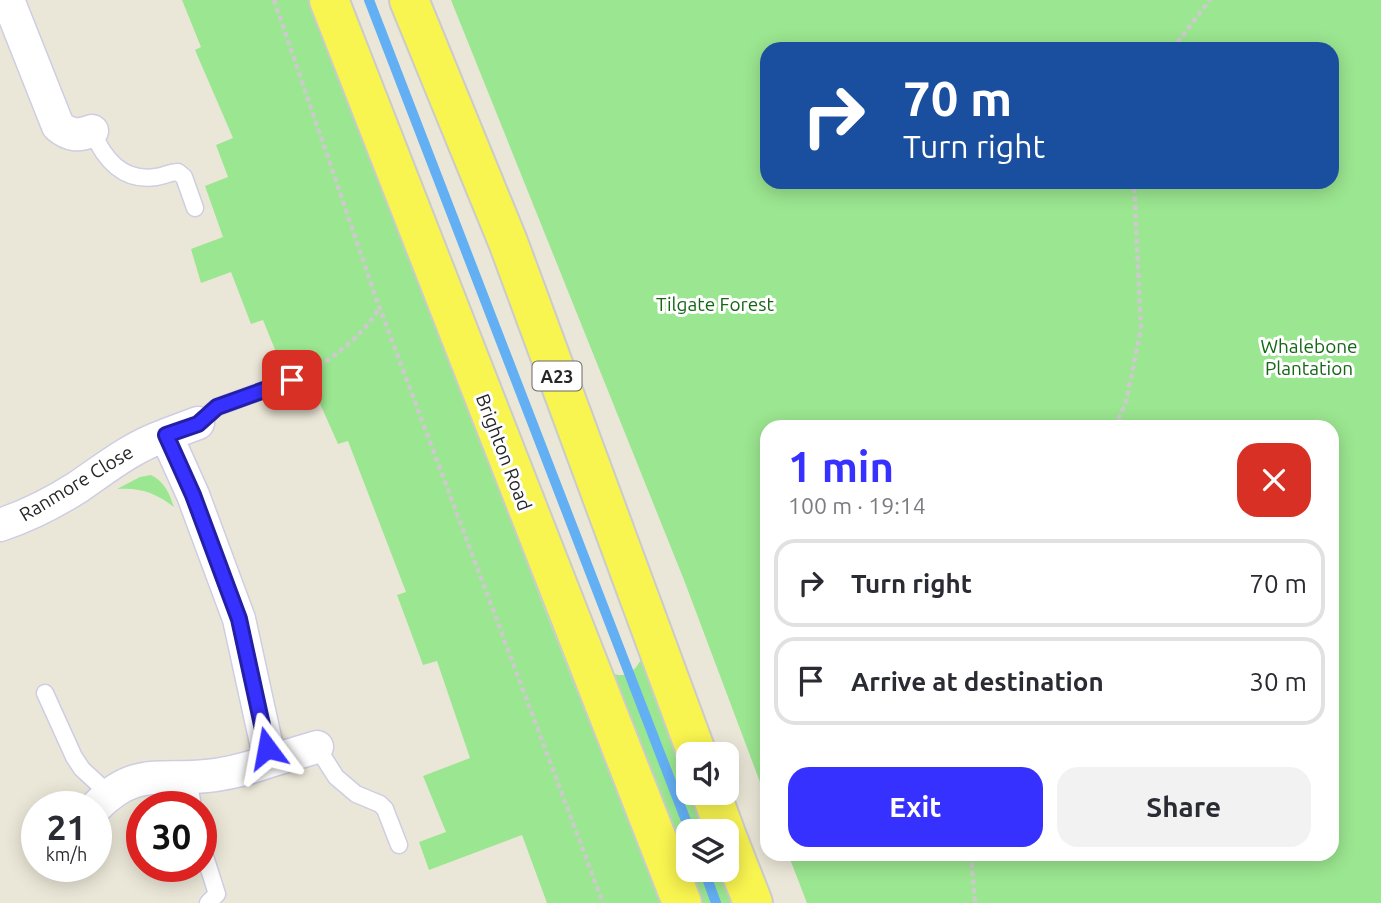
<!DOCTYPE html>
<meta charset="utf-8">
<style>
:root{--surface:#fff;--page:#f2f2f3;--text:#2b2b33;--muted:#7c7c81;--line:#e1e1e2;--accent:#3731ff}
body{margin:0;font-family:Ubuntu,sans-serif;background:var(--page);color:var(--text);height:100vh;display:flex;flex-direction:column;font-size:26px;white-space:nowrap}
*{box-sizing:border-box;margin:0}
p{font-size:23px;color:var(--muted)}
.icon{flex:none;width:38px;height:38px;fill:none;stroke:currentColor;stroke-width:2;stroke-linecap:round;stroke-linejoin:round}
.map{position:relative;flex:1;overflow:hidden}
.drawer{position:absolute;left:760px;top:420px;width:579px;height:441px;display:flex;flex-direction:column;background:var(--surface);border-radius:21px;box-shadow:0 4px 18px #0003}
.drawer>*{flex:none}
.banner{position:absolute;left:760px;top:42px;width:579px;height:147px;border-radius:21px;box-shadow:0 4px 18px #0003;background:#1a4fa0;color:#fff;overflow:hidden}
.buttons{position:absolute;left:676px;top:742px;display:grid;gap:14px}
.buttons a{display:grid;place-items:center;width:63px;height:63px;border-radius:14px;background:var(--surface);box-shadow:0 4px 18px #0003;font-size:35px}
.speed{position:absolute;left:21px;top:791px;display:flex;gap:14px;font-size:35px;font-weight:700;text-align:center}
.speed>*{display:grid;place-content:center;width:91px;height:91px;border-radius:50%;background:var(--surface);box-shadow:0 4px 18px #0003;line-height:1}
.speed small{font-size:18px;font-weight:400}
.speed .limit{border:10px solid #d22;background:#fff;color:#111}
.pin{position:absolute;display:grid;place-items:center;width:60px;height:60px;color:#fff;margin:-30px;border-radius:14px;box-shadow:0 4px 10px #0006}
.me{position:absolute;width:77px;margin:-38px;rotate:347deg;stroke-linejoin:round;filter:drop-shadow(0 0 5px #0008)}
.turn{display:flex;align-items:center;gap:24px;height:147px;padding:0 28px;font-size:32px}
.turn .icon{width:91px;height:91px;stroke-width:2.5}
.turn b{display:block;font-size:49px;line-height:60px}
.round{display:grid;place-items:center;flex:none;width:74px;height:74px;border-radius:21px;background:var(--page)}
.overview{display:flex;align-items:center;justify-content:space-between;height:119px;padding:0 28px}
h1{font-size:42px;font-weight:600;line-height:52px;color:var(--accent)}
.cta{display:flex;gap:14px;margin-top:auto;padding:14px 28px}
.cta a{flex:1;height:80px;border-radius:21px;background:var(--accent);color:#fff;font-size:28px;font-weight:600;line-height:80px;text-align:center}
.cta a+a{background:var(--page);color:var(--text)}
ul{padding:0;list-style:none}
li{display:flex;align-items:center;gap:21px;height:88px;margin:0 14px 10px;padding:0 14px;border:4px solid var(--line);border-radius:21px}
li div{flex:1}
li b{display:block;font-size:26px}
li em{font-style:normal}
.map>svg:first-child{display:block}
.green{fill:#9be690;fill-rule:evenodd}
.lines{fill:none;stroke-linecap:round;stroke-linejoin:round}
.stream{stroke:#63aff4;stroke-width:10}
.lane-casing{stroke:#cecde2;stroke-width:19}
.street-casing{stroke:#cecde2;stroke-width:35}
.primary-casing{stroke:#cbcbcb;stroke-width:42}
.path{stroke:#cbcbcb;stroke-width:4.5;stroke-dasharray:5 3.5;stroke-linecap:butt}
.lane{stroke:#fff;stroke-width:16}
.street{stroke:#fff;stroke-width:32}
.primary{stroke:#f8f450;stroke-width:38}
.route-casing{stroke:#2420a6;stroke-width:18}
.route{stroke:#3731ff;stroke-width:12}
.labels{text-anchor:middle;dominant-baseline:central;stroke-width:6;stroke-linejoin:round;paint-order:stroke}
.shield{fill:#fff;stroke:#686868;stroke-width:2}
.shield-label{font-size:18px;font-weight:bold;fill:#272727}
.park-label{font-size:19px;fill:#156716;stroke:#fff}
.street-label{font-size:19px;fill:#272727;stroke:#fff}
</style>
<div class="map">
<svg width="1381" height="903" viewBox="0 0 1381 903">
<rect width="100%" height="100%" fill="#ebe7d8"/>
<path class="green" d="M 182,0 L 311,0 L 548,618 L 661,903 L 547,903 L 522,835 L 429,870 L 419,842 L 446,832 L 423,776 L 470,758 L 437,661 L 423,665 L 397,595 L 406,592 L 348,441 L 338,444 L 313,388 L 294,356 L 280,362 L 263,320 L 251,324 L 231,272 L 201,283 L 191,249 L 223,237 L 205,186 L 228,177 L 216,145 L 233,138 L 195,50 L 201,47 Z
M 451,0 L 1381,0 L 1381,903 L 807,903 L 788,854 L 1332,854 L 1332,427 L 766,427 L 766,798 L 684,580 ZM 1332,49 L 1332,182 L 766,182 L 766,49 Z
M 151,475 C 165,482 169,493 174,507 C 156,493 140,487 117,489 L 140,477 Z
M 641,660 L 688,780 L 688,793 L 693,793 L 708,831 L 688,831 L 688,870 L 723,870 L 735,903 L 699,903 L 610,673 C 626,678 632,674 641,660 Z"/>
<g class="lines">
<path class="stream" d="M 369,0 L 690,831
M 704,870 L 716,903"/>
<defs>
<path id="lane" d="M 92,131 C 104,159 122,182 156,177 C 164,176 170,172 178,172 L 184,177 L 195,208
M 198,423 L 217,407 L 292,380
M 45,693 L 74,757 L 82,769 L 109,794
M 317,747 L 336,777 L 356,794 L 380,804 L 385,809 L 399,845
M 188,777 L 193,807
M 201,844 L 217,894 L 208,903"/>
<path id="street" d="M 8,0 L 58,126 C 70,136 78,136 92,131
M 166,435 L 198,423
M 0,525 C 27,516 53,503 78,487 C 107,467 132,447 166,435 L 193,495 L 239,619 L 270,761 C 250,768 229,774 207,776 C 159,781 135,767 96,807
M 270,761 L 317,747"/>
<path id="primary" d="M 329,0 L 682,903
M 409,0 L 508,242 L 697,754
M 711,793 L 725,831
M 726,834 L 753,903"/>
</defs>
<use href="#lane" class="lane-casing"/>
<use href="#street" class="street-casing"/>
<use href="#primary" class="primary-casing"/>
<path class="path" d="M 274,0 L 376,298 L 603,903
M 1172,49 L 1210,0
M 311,370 C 337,356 363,334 379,309
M 1115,427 L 1126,402 L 1141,329 L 1134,182
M 971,854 L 975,903"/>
<use href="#lane" class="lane"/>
<use href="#street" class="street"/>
<use href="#primary" class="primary"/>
</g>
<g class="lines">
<defs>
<path id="route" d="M 267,748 L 239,619 L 193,495 L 166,435 L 198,424 L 217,407 L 292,380"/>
</defs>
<use href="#route" class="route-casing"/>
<use href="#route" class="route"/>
</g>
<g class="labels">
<rect class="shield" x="532.5" y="361.5" width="49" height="29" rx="5"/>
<g class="shield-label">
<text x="557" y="376">A23</text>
</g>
<g class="park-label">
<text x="715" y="304">Tilgate Forest</text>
<text x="1309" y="346">Whalebone<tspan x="1309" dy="22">Plantation</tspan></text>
</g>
<g class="street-label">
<text transform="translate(504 452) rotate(69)">Brighton Road</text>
<text transform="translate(76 483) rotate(-31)">Ranmore Close</text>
</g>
</g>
</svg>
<div class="buttons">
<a><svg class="icon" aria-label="sound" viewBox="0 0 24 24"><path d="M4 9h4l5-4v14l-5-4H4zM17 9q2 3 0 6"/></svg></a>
<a><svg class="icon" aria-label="layers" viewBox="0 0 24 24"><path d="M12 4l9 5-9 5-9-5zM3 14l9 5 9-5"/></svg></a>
</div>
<div class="speed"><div>21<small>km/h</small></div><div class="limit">30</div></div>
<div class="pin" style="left:292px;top:380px;background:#d93025"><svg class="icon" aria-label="arrive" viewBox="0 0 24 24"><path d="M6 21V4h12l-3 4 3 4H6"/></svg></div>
<svg class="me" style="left:267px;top:748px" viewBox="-20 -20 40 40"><path d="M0-17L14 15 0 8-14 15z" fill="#3731ff" stroke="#fff" stroke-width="4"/></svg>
<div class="banner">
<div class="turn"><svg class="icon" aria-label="right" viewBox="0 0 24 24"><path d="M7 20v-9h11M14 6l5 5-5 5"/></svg><div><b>70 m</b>Turn right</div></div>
</div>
<section class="drawer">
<div class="overview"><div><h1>1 min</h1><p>100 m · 19:14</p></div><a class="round" style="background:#d93025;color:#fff"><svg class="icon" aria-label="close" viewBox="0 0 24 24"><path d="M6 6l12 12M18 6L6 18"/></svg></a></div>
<ul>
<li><svg class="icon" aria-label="right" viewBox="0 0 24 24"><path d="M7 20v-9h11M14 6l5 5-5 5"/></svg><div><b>Turn right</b></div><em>70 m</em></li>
<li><svg class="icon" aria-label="arrive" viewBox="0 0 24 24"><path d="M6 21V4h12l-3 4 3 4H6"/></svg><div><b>Arrive at destination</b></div><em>30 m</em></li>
</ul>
<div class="cta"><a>Exit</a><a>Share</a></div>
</section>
</div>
